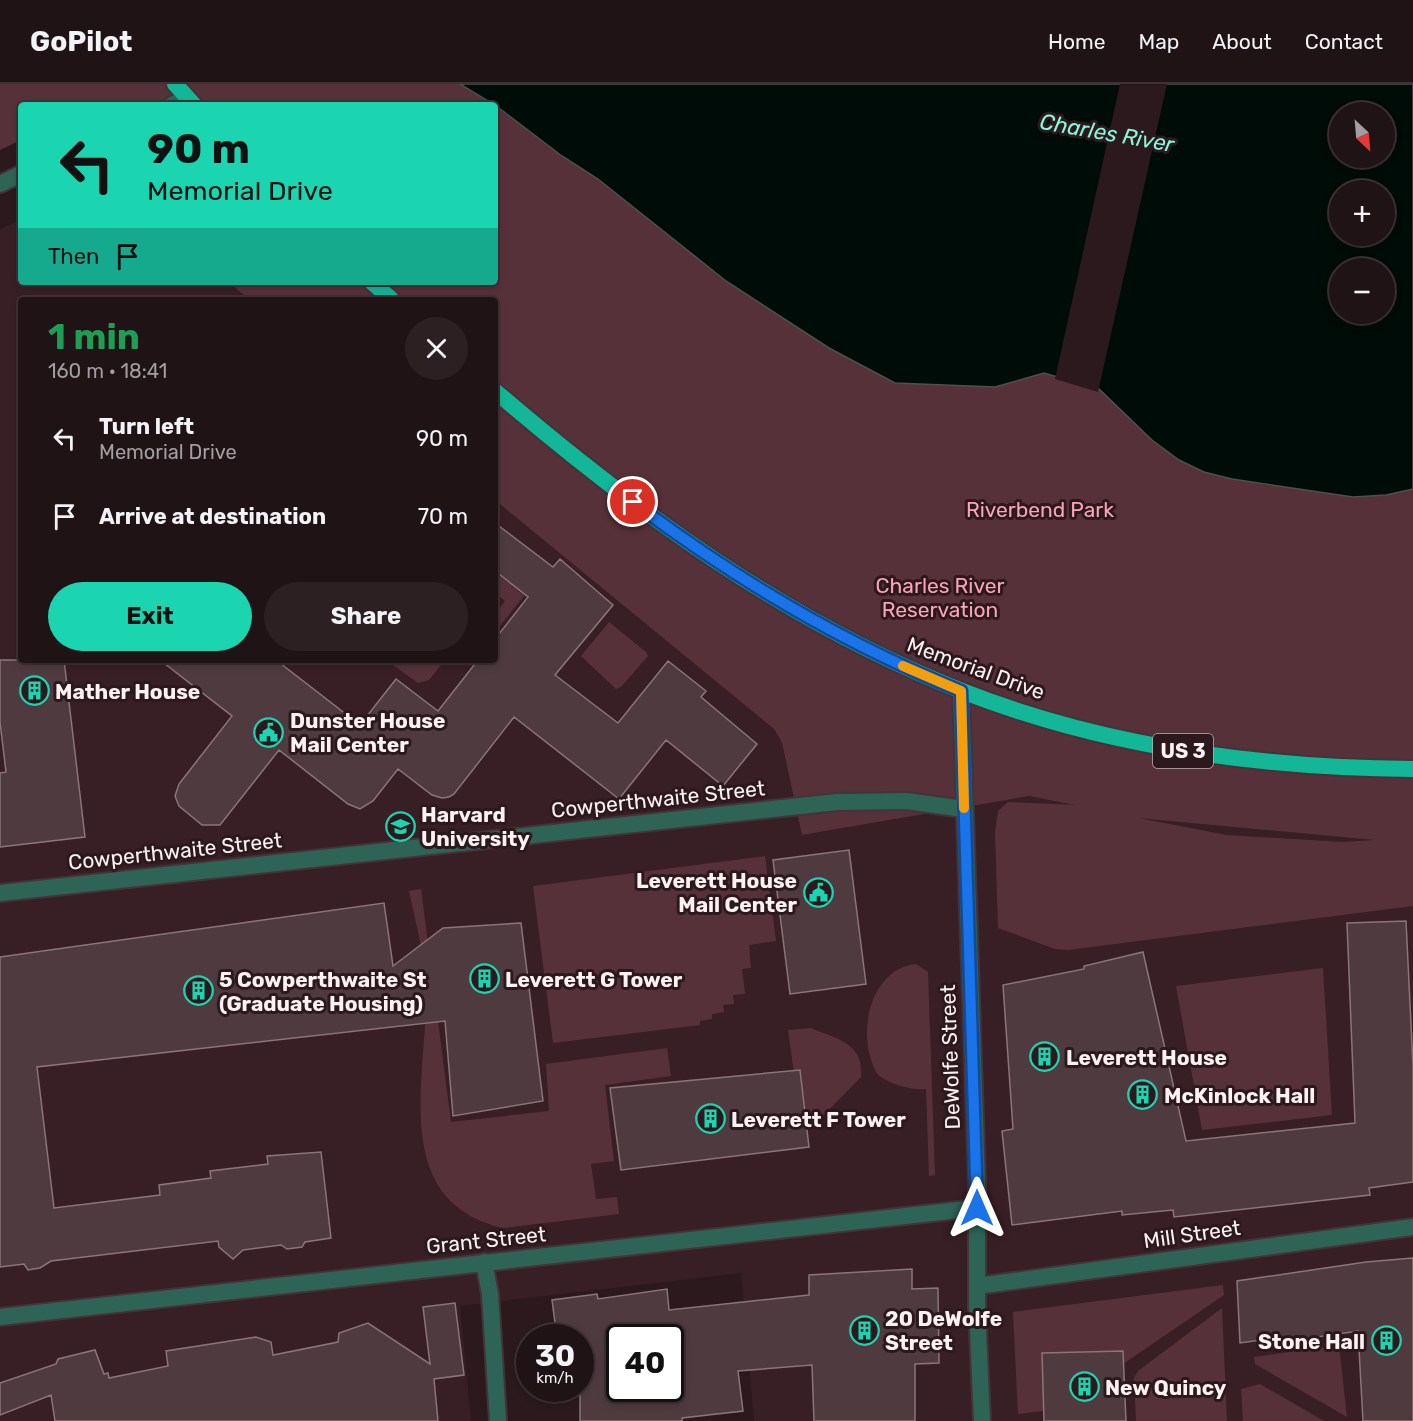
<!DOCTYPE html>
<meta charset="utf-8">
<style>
:root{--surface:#201316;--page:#2d2023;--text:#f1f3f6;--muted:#a29ea1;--line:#3d3235;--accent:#1bd5b1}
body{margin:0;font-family:Rubik,sans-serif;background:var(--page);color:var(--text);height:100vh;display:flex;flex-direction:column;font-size:22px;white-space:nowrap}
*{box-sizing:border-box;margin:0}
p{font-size:20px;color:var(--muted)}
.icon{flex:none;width:33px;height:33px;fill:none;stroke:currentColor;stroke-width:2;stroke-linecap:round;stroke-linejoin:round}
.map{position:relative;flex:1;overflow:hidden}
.panel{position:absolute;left:18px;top:213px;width:480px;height:366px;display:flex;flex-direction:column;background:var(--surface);border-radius:6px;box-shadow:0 3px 9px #0003,0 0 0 2px var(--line)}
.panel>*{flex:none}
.banner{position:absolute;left:18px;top:18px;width:480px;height:183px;border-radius:6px;box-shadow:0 3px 9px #0003,0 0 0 2px var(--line);background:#1bd5b1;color:#111;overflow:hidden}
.needle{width:39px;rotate:154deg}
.fabs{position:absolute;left:1329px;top:18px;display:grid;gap:12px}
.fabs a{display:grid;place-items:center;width:66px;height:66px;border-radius:50%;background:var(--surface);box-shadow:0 3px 9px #0003,0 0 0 2px var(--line);font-size:30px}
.speed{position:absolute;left:516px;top:1240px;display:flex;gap:12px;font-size:30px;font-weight:700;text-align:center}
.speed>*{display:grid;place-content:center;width:78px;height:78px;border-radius:50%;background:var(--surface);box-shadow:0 3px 9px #0003,0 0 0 2px var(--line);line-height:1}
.speed small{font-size:15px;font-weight:400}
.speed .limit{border:3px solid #111;border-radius:9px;background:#fff;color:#111}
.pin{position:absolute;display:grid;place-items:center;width:51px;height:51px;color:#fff;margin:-26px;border:3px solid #fff;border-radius:50%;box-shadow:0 2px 6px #0007}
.me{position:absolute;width:66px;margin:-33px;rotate:0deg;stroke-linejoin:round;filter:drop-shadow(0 0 4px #0008)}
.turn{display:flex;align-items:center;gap:21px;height:126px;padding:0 30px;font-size:27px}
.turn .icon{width:78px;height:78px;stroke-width:2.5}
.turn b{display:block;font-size:42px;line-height:51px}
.then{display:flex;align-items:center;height:57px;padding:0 30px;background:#0003;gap:12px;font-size:22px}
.round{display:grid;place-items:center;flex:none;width:63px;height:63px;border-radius:32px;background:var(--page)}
.summary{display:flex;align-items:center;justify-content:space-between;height:102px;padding:0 30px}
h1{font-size:36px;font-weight:700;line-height:45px;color:#1e9e55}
.cta{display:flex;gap:12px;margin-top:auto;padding:12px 30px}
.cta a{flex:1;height:69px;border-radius:36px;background:var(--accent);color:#111;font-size:24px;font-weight:700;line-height:69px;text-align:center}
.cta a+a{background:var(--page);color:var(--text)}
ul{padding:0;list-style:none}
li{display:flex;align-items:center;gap:18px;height:78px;padding:0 30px}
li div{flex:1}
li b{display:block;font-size:22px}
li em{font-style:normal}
header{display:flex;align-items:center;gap:36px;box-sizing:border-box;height:84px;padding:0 30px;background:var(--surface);border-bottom:2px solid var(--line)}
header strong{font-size:28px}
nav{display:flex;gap:33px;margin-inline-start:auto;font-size:21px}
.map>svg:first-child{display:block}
.built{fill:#381f25}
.green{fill:#57313a;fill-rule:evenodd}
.water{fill:#000c07;stroke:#4c514e;stroke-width:1.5;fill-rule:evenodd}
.pier{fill:#2b191d}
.building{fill:#4f3b3f;stroke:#8b7579;stroke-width:1.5;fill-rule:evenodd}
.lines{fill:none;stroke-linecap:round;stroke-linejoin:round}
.minor-casing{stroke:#443337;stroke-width:20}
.tertiary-casing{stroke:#443337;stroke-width:20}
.trunk-casing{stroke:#443337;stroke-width:20}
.minor{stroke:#2e6456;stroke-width:16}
.tertiary{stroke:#2e6456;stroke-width:16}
.trunk{stroke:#14b698;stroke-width:16}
.route-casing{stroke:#114b97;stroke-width:15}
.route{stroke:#1a73e8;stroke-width:10}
.slow{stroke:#f59e0b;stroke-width:10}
.labels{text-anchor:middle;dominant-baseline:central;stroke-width:6;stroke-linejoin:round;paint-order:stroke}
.shield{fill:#2b191d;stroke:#bfb0b3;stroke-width:1.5}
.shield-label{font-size:20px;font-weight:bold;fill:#fef1f3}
.park-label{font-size:21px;fill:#fca3b7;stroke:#2b191d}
.street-label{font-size:21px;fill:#fef1f3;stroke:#2b191d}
.poi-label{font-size:21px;font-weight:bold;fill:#fef1f3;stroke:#2b191d;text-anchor:start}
.water-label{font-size:22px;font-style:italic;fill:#8cf6da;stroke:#2b191d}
</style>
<header>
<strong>GoPilot</strong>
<nav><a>Home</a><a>Map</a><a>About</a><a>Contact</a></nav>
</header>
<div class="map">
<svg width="1413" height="1337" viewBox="0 0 1413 1337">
<rect width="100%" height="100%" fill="#2b191d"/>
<path class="built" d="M 21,136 L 21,198 L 228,198 L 250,216 L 21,216 L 21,576 L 495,576 L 495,416 L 774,645 L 782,659 L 802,751 L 1029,712 L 1131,732 L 1413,760 L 1413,1337 L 754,1337 L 741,1189 L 460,1222 L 471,1337 L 0,1337 L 0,145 Z"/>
<path class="green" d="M 0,0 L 460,0 L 493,21 L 21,21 L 21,56 L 0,66 Z
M 495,22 L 598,95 L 726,197 L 829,264 L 895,299 L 995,303 L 1043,289 L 1099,305 L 1204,388 L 1266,401 L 1386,411 L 1413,405 L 1413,822 L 1068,866 L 1055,865 L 998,844 L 995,748 L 998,727 L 1008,718 L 1075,721 L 1029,712 L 802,751 L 782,659 L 774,645 L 495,416 L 495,216 L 250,216 L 228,198 L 495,198 ZM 1138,734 L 1374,756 L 1342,758 L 1227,751 Z
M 495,488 L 524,512 L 495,548 L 495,530 L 505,517 L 495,509 Z
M 609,538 L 646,568 L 648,572 L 621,603 L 616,605 L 581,572 Z
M 386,576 L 445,576 L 429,596 L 418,599 Z
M 765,772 L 776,857 L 749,861 L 751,884 L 742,885 L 745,910 L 733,911 L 734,920 L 723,921 L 724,928 L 712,930 L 712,935 L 700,937 L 700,941 L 553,959 L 533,802 Z
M 421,805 L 451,1038 L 549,1027 L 546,980 L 667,964 L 671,992 L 605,1001 L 614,1077 L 591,1080 L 596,1115 L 617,1113 L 619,1130 L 503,1144 C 387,1117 428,991 426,906 C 425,873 416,840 409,807 Z
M 916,880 L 928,888 L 935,1091 L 929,1092 L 926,1005 C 909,1006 892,1001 878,991 C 855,955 868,885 916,880 Z
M 1323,884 L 1332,1031 L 1202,1046 L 1176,902 Z
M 811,944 C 836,955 864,958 861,993 L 814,1041 L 802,1048 L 788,946 Z
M 1223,1201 L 1224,1211 L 1123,1280 L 1122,1267 L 1042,1269 L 1044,1327 L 1018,1330 L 1013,1228 Z
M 1222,1224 L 1227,1337 L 1136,1337 L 1134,1294 L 1138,1287 Z
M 1339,1261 L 1347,1333 L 1255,1280 L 1254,1273 Z
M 1260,1300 L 1324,1337 L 1243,1337 L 1241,1305 Z"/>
<path class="water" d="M 460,0 L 1413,0 L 1413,405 L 1386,411 L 1353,413 L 1232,395 L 1204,388 L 1179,376 L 1152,356 L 1099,305 L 1044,289 L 995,303 L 895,299 L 829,264 L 726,197 L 598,95 L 562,72 L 495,21 ZM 1340,28 L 1384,28 L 1384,74 L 1340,74 ZM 1340,106 L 1384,106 L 1384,152 L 1340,152 ZM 1340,184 L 1384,184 L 1384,230 L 1340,230 Z"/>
<path class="pier" d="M 1120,0 L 1167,0 L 1098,308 L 1055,295 Z"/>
<path class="building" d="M 495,439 L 553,483 L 560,475 L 613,521 L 555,591 L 618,639 L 668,577 L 706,607 L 701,613 L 757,660 L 723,702 L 666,656 L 619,715 L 514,633 L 454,710 L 449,713 L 442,714 L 432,711 L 398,685 L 373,717 L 360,725 L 348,720 L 279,666 L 220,741 L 202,741 L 179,722 L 175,712 L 179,700 L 232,632 L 160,576 L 276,576 L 360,641 L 396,595 L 438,627 L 478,576 L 495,576 L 495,555 L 528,513 L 495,487 Z
M 0,576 L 64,576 L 85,753 L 0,763 L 0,689 L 6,688 L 0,638 Z
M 849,766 L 866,900 L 790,910 L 773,776 Z
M 384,819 L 393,882 L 443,844 L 521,839 L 543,1017 L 453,1032 L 445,937 L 37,983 L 54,1124 L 160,1111 L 159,1101 L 211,1094 L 210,1087 L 268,1080 L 267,1072 L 321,1068 L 331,1154 L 305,1158 L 302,1163 L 287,1165 L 281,1161 L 243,1166 L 233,1175 L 219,1163 L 218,1157 L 51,1177 L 40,1184 L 28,1186 L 24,1180 L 0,1183 L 0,873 Z
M 1406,837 L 1413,982 L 1413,1098 L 1369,1104 L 1370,1111 L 1174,1133 L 1173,1126 L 1122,1131 L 1122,1127 L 1012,1141 L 1002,1047 L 1013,1045 L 1003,901 L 1084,885 L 1084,882 L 1143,868 L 1186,1057 L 1355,1039 L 1347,839 Z
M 800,986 L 809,1063 L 621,1086 L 610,1004 Z
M 1413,1174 L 1413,1337 L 1363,1337 L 1358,1247 L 1262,1261 L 1261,1256 L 1240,1259 L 1237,1197 L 1366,1178 Z
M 912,1185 L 912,1205 L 938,1204 L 939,1279 L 915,1280 L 915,1337 L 814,1337 L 812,1281 L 738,1287 L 743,1327 L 682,1334 L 682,1337 L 580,1337 L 580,1254 L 557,1254 L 552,1216 L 597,1210 L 598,1215 L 667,1205 L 669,1226 L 809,1211 L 809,1191 ZM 620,1254 L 670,1254 L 670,1305 L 620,1305 Z
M 455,1219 L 464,1291 L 434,1295 L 438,1337 L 55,1337 L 51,1311 L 0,1331 L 0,1299 L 56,1280 L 58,1275 L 95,1266 L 104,1290 L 108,1289 L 109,1294 L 168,1282 L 166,1267 L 256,1253 L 271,1258 L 273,1271 L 338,1258 L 339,1249 L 368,1239 L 430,1280 L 423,1223 Z
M 1123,1267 L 1126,1337 L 1044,1337 L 1042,1269 Z"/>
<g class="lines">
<defs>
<path id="minor" d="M 172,21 L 187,14
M 0,100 L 21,90
M 0,809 L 837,718 L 906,717 L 964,725
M 484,1178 L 490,1210 L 498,1337
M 977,1202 L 1413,1143
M 0,1233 L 977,1124"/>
<path id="tertiary" d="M 961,607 L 977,1098 L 977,1223 L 982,1337"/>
<path id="trunk" d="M 175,0 L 194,21
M 372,198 L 392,216
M 495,307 C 636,428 788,539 962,607 C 1105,663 1260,684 1413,685"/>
</defs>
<use href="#minor" class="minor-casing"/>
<use href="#tertiary" class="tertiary-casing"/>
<use href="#trunk" class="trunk-casing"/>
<use href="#minor" class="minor"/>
<use href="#tertiary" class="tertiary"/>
<use href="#trunk" class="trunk"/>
</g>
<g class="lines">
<defs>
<path id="route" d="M 633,418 C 735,495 842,559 961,607 L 977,1124"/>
</defs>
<use href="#route" class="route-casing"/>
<use href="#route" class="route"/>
<path class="slow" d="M 903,582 L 961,607 L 964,724"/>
</g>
<defs>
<symbol id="building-ring" viewBox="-11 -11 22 22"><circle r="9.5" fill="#2b191d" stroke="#1bd5b1" stroke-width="1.5"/><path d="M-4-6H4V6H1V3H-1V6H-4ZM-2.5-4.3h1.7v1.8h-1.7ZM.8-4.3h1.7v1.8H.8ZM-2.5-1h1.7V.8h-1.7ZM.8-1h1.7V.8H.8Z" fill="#1bd5b1"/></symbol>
<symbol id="civic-ring" viewBox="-11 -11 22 22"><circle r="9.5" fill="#2b191d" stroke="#1bd5b1" stroke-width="1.5"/><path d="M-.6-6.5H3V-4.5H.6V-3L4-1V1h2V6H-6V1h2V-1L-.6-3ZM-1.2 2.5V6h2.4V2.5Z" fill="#1bd5b1"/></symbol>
<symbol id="university-ring" viewBox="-11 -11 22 22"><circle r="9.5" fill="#2b191d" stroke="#1bd5b1" stroke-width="1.5"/><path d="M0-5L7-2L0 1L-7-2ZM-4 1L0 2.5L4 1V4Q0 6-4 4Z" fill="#1bd5b1"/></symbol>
</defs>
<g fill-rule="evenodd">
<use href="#building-ring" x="18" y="590" width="33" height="33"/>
<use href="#civic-ring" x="252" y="632" width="33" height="33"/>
<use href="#university-ring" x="384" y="726" width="33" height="33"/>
<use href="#civic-ring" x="802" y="792" width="33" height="33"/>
<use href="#building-ring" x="468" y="878" width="33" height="33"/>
<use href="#building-ring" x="182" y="890" width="33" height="33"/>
<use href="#building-ring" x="1028" y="956" width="33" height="33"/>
<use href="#building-ring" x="1126" y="994" width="33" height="33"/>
<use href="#building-ring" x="694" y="1018" width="33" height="33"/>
<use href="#building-ring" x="848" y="1230" width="33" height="33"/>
<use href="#building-ring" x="1370" y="1240" width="33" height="33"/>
<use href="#building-ring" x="1068" y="1286" width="33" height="33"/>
</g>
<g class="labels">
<rect class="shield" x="1153" y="650" width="60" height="34" rx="4.5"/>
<g class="shield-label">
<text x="1183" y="667">US 3</text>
</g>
<g class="park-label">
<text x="1040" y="425">Riverbend Park</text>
<text x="940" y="501">Charles River<tspan x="940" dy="24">Reservation</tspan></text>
</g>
<g class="street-label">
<text transform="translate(976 584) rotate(20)">Memorial Drive</text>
<text transform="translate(658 715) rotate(-6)">Cowperthwaite Street</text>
<text transform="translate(175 767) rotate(-6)">Cowperthwaite Street</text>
<text transform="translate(950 973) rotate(-92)">DeWolfe Street</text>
<text transform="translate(1192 1150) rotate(-8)">Mill Street</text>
<text transform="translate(486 1156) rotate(-6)">Grant Street</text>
</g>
<g class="poi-label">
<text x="55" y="607">Mather House</text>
<text x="290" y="636">Dunster House<tspan x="290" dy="24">Mail Center</tspan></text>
<text x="421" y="730">Harvard<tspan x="421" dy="24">University</tspan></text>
<text x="797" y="796" text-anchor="end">Leverett House<tspan x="797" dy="24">Mail Center</tspan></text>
<text x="219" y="895">5 Cowperthwaite St<tspan x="219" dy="24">(Graduate Housing)</tspan></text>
<text x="505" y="895">Leverett G Tower</text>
<text x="1066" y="973">Leverett House</text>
<text x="1164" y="1011">McKinlock Hall</text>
<text x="731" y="1035">Leverett F Tower</text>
<text x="885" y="1234">20 DeWolfe<tspan x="885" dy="24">Street</tspan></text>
<text x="1365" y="1257" text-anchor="end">Stone Hall</text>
<text x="1105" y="1303">New Quincy</text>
</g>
<g class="water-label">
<text transform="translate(1107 49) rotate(10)">Charles River</text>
</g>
</g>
</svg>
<div class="fabs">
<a><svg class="needle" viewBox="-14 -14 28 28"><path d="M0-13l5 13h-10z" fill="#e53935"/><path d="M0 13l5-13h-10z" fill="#a29ea1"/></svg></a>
<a>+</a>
<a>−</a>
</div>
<div class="speed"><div>30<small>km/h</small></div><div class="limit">40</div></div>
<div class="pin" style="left:633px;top:418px;background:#d93025"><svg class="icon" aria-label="arrive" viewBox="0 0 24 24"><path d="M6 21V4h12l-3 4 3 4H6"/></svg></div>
<svg class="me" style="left:977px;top:1124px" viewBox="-20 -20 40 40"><path d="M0-17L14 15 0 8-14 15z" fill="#1a73e8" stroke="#fff" stroke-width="4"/></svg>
<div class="banner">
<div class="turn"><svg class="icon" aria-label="left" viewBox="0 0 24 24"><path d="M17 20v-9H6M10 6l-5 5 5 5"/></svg><div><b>90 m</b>Memorial Drive</div></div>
<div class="then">Then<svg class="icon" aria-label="arrive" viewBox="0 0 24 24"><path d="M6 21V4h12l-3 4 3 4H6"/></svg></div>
</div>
<section class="panel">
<div class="summary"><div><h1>1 min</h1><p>160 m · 18:41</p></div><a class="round"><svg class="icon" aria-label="close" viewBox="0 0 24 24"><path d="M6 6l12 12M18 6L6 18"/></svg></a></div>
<ul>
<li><svg class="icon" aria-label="left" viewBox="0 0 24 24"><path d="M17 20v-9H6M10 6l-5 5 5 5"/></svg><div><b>Turn left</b><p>Memorial Drive</p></div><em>90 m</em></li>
<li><svg class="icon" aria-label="arrive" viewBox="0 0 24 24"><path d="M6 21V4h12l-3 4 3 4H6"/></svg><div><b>Arrive at destination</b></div><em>70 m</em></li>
</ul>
<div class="cta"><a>Exit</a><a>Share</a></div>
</section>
</div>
